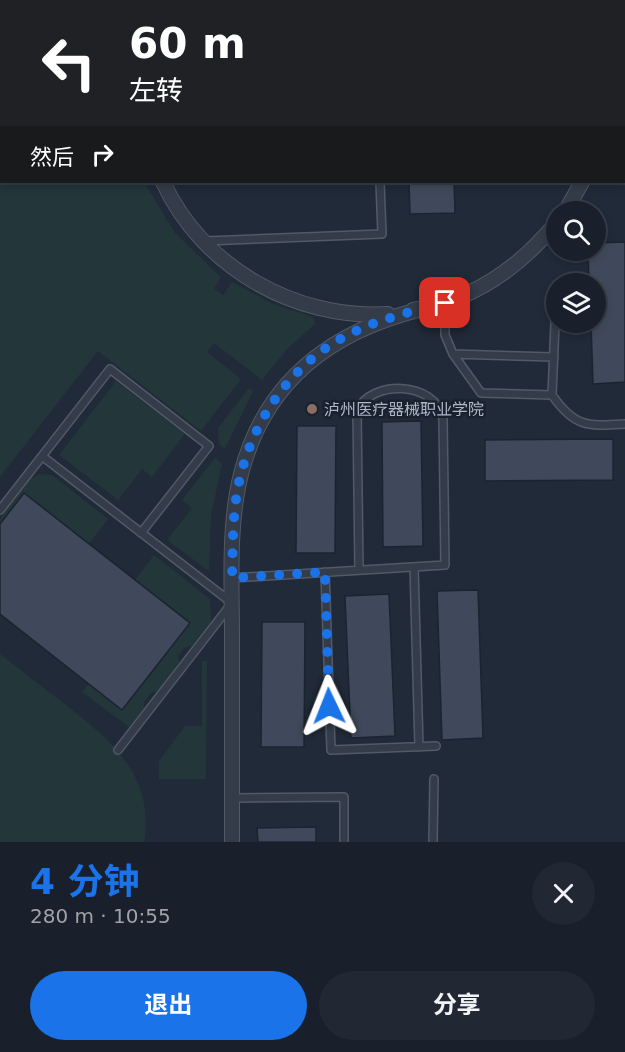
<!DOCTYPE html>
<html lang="zh">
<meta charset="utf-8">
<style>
:root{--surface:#19202b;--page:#222833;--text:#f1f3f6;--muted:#9fa3a9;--line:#373e47;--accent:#1a73e8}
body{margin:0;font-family:"DejaVu Sans","Noto Sans SC",sans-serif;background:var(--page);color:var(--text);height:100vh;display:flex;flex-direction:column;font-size:22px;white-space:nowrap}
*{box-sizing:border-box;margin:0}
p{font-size:20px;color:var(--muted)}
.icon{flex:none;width:33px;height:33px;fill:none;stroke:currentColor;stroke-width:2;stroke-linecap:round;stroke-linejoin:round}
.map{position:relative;height:842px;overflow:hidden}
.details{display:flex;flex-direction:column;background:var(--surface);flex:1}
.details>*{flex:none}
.banner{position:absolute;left:0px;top:0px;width:626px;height:183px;box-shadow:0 3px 9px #0003,0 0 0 2px var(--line);background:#202124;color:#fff;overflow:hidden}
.tools{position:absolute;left:546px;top:201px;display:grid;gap:12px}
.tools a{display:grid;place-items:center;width:60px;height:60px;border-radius:50%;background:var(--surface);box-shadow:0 3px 9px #0003,0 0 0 2px var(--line);font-size:30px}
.pin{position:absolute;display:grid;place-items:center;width:51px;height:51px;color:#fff;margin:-26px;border-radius:12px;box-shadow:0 3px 9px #0006}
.me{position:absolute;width:66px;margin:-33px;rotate:358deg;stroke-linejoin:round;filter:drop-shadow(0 0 4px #0008)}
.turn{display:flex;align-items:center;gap:21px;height:126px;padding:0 30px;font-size:27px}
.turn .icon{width:78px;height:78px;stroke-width:2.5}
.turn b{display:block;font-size:42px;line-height:51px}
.then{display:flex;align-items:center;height:57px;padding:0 30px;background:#0003;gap:12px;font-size:22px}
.round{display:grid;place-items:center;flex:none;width:63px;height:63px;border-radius:32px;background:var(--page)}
.headline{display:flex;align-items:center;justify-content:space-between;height:102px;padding:0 30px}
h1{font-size:36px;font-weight:700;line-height:45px;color:var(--accent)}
.button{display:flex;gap:12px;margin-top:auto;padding:12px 30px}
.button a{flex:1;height:69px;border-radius:36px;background:var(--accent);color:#fff;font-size:24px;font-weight:700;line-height:69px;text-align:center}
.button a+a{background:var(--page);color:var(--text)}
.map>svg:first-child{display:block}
.green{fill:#23363a}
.building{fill:#40495b;stroke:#1c2330;stroke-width:1.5}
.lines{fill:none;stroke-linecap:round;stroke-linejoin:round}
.service-casing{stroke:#525967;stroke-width:10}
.minor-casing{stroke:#525967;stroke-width:16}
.service{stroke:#343c49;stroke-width:7}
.minor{stroke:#343c49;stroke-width:14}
.route{stroke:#1a73e8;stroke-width:10;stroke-dasharray:0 18}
.education-dot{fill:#8d6e63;stroke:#1a212e;stroke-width:2}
.labels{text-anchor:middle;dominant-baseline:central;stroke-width:5;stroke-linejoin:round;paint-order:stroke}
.poi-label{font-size:16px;fill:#afb6c6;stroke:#1a212e;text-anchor:start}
</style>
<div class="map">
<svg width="625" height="842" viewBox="0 0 625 842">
<rect width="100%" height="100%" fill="#212a39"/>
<path class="green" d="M 0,70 L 2,182 L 144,182 L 175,233 L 221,277 L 214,288 L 223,295 L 232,282 L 273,304 L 313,317 L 315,324 L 287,349 L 262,380 L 214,343 L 207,352 L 241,379 L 201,431 L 98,351 L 0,477 Z
M 116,381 L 185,434 L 152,477 L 142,469 L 118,500 L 59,455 Z
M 249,388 L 253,391 L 225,449 L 219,444 L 218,428 Z
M 215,458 L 222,464 L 211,516 L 209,571 L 167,540 L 192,508 L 182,500 Z
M 39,474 L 52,475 L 108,519 L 89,544 L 0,524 C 0,506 23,482 39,474 Z
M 154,555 L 210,599 L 211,621 L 192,646 L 184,648 L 178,656 L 179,663 L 157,692 L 152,692 L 144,702 L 144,709 L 129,727 L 82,692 L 89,684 L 122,709 L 135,580 Z
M 0,654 C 22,671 44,688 66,705 C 112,741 155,776 144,842 L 0,842 Z
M 202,661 L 207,661 L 206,779 L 159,779 L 159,761 L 185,726 L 202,726 Z"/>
<path class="building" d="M 230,0 L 362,0 L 362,2 L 230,2 Z
M 409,182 L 454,182 L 455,213 L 410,214 Z
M 625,242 L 625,382 L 593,384 L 591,322 L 596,322 L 596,284 L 589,284 L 588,250 L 596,250 L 596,243 Z
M 421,421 L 423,546 L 383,547 L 382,422 Z
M 297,426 L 336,426 L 335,553 L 296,553 Z
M 613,439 L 613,480 L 485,481 L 485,440 Z
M 24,493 L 190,623 L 122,710 L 0,614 L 0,524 Z
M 478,590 L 483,738 L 442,740 L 437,591 Z
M 389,594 L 395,736 L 351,738 L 345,596 Z
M 262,622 L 305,622 L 304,747 L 261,747 Z
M 316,827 L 316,842 L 258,842 L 257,828 Z"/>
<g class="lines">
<defs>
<path id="service" d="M 373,0 L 373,2
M 601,0 L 601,2
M 206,241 L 382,234 L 380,182
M 445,303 L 445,335 L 453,354 L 481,393 L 552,395 L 556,300
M 453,354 L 554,357
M 552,395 C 575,428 588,426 625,424
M 42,456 L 232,603 L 118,750
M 0,510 L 110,369 L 209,446 L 141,533
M 414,567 L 419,747
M 325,572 L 331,750 L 436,746
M 232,578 C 303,574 374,569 445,565 L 443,418 C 435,381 371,379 357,411 L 359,570
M 232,798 L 344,797 L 344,842
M 433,842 L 434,779"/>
<path id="minor" d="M 591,0 L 591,2
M 156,2 L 157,0
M 624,51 L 625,51
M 624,77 L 625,77
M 163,182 C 202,267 295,320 388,314
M 565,212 L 582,182
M 413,310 C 471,301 519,268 556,223
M 232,842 C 232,774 232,705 232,637 C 232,584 228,526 241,474 C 265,380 332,331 422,309"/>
</defs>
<use href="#service" class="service-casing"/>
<use href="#minor" class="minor-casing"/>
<use href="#service" class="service"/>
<use href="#minor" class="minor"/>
</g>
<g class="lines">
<path class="route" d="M 329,706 L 325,572 L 232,578 C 233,543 232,508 241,474 C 256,414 297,358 354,332 C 383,318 414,311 445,303"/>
</g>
<circle class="education-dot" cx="312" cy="409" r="6"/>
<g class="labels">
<g class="poi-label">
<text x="324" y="409">泸州医疗器械职业学院</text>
</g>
</g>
</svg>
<div class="tools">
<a><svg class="icon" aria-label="search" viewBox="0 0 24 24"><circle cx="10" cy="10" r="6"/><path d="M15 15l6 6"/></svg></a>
<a><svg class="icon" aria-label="layers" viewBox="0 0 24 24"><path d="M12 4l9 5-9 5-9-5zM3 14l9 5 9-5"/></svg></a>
</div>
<div class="pin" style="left:445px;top:303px;background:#d93025"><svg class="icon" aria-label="arrive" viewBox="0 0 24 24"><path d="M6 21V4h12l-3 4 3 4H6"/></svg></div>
<svg class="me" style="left:329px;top:706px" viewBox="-20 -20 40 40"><path d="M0-17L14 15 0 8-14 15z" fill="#1a73e8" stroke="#fff" stroke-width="4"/></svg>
<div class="banner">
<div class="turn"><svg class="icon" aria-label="left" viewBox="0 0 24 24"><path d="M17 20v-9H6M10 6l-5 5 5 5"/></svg><div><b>60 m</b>左转</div></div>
<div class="then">然后<svg class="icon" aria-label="right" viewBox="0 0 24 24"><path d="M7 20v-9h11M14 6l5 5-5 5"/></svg></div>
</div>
</div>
<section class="details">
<div class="headline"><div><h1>4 分钟</h1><p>280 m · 10:55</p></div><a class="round"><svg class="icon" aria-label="close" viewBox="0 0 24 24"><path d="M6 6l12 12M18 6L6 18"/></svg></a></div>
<div class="button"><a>退出</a><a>分享</a></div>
</section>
